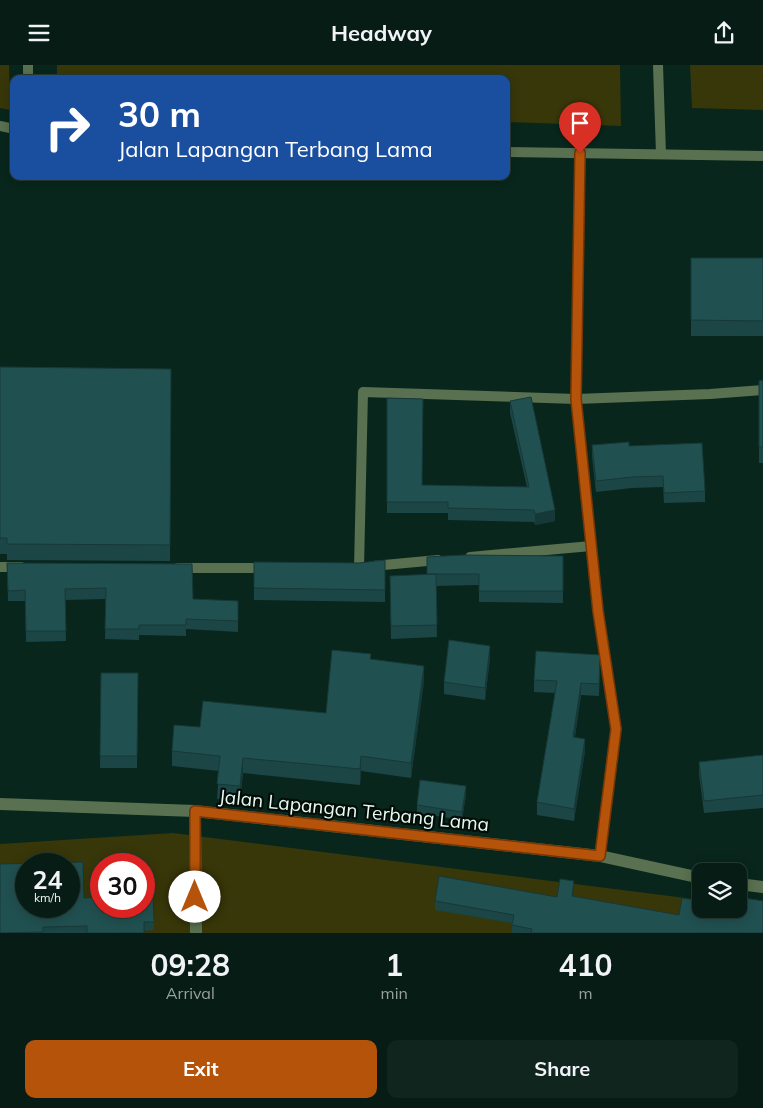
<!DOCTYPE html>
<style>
:root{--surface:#061c15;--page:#0f251e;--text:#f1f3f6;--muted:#98a1a0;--line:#273a34;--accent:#b45309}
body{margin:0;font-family:Mulish,sans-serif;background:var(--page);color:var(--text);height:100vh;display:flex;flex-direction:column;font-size:19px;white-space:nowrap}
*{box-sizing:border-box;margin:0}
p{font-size:16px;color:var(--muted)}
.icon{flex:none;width:28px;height:28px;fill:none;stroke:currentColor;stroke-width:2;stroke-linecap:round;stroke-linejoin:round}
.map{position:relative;height:868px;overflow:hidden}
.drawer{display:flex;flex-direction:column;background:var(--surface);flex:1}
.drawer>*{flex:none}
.top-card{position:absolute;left:10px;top:10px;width:500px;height:105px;border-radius:10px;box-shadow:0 2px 12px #0003,0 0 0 1px var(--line);background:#1a4fa0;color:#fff;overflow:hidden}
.fabs{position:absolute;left:692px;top:798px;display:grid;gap:10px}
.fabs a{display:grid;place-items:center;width:55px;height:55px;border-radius:10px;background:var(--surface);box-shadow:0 2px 12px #0003,0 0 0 1px var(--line);font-size:25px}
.speed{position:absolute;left:15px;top:788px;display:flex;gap:10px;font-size:25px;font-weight:700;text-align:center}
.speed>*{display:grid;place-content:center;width:65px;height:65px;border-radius:50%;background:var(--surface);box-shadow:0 2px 12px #0003,0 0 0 1px var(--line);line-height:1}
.speed small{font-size:12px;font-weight:400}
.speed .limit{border:8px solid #d22;background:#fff;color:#111}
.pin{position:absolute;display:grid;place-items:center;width:42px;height:42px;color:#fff;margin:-51px -21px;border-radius:50% 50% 50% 0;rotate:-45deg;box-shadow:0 0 5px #0007}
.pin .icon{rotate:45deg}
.me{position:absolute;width:55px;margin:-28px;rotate:0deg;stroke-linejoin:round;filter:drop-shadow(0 0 4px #0008)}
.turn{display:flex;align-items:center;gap:18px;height:105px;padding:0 25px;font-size:22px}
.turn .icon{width:65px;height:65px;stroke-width:2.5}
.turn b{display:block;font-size:35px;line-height:42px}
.eta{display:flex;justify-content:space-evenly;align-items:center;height:85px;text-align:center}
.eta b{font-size:30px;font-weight:700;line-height:35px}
.action{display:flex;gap:10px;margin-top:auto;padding:10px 25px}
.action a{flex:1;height:58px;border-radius:10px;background:var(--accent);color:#fff;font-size:20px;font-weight:700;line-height:58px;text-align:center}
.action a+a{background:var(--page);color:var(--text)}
header{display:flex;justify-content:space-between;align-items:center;height:65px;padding:0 25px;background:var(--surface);font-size:22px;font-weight:700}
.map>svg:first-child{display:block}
.green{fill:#383709;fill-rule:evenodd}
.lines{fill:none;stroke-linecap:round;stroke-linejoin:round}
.lane{stroke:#597150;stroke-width:10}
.street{stroke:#597150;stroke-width:12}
.wall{fill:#1c4545}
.shaded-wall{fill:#173838}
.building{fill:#215050;stroke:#173838;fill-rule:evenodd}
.route-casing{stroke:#753606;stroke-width:12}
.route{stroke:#b45309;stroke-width:9}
.labels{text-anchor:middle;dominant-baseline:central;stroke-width:4.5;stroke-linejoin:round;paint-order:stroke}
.street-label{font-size:19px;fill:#e8f9f1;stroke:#030d08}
</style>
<header><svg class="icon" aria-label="menu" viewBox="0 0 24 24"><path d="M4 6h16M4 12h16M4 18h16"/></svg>Headway<svg class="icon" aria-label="share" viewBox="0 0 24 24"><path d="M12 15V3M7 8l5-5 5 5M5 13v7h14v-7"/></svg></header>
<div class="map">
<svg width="763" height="868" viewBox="0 0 763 868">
<rect width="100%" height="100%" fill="#08261c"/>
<path class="green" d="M 0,0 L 9,0 L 10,45 L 0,43 Z
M 57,0 L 620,0 L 621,61 L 506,57 L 506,14 L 57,14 Z
M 690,0 L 763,0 L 763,45 L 692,43 Z
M 173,768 L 701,835 L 701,844 L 763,843 L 763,868 L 0,868 L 0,779 ZM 26,799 L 69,799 L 69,841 L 26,841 ZM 101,799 L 144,799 L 144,841 L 101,841 Z"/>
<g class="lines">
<path class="lane" d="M 658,0 L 661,89
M 28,14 L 28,0
M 0,61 L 14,64
M 506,87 L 763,91
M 580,89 L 576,334 L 598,546 L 616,665 L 600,791
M 470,492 L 591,481
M 373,501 L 438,495
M 0,502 L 21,502
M 178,503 L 266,503
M 359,503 L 363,327 L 576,334 L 710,329 L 763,325"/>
<path class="street" d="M 0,739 L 195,746 L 600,791 L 701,813
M 195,746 L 196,868
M 739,819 L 763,822"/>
</g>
<path class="wall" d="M 691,193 L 763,193 L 763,271 L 691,271 Z
M 0,302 L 171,304 L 170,496 L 7,495 L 7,489 L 0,489 Z
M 763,315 L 763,398 L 759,398 L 759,316 Z
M 387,333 L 422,420 L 527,422 L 510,348 L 510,336 L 555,456 L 535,460 L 534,457 L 448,455 L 448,448 L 387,448 Z
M 592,380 L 629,381 L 705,426 L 705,437 L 664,438 L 663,422 L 632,423 L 596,427 L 592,391 Z
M 563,491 L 563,538 L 479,537 L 479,520 L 436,521 L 437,572 L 391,574 L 390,511 L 427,510 Z
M 385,495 L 385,537 L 254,535 L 254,497 L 359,498 Z
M 7,498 L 193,534 L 238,536 L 238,567 L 186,564 L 186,571 L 139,570 L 139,575 L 105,574 L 106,534 L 65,535 L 66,576 L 26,577 L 25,536 L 8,536 Z
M 490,593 L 485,635 L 444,629 L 444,617 Z
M 371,594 L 424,616 L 411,713 L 361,706 L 360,720 L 243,708 L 240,736 L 217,734 L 219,706 L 172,701 L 172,686 L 200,662 L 326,648 Z
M 600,602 L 599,631 L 581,630 L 575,672 L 585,686 L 574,756 L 537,750 L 537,737 L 555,628 L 534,627 L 534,615 Z
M 101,608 L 138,608 L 137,703 L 100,703 Z
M 763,690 L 763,743 L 704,748 L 699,709 L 699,697 Z
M 466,730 L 462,755 L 417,748 L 417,740 Z
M 574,824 L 573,831 L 763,868 L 512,868 L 512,858 L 435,845 L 435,836 L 557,832 Z
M 153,831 L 154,865 L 144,866 L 144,868 L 0,868 L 84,833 Z"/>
<path class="shaded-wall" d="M 555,445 L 555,456 L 535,460 L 535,449 Z
M 490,581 L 490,593 L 485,635 L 485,623 Z
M 424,601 L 424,616 L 411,713 L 411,698 Z
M 581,618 L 581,630 L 573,684 L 573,672 Z
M 585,674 L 585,686 L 574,756 L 574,744 Z
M 361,691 L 361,706 L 360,720 L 360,704 Z
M 243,693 L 243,708 L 240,736 L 240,721 Z
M 466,721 L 466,730 L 462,755 L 462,747 Z
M 574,816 L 574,824 L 572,839 L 572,831 Z"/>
<path class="building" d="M 691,193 L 763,193 L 763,256 L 691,255 Z
M 0,302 L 171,304 L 170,480 L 7,479 L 7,473 L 0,473 Z
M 763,315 L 763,382 L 759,382 L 759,316 Z
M 531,332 L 555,445 L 535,449 L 534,445 L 448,443 L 448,437 L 387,437 L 387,333 L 423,334 L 422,420 L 529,422 L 510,336 Z
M 629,377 L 629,381 L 702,378 L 705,426 L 664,428 L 663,411 L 632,412 L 596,416 L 592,380 Z
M 463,490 L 563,491 L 563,526 L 479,526 L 479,509 L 427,509 L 427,492 Z
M 385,495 L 385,525 L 254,523 L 254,497 L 359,498 Z
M 7,498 L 192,499 L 193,534 L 238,536 L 238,556 L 186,554 L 186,560 L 139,560 L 139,564 L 105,564 L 106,523 L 65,524 L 66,566 L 26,566 L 25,525 L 8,526 Z
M 436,509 L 437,560 L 391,561 L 390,511 Z
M 449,575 L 490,581 L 485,623 L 444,617 Z
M 332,585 L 371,589 L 370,594 L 424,601 L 411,698 L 361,691 L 360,704 L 243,693 L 240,721 L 217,719 L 220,691 L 172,686 L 174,660 L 200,662 L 203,636 L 326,648 Z
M 536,586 L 600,590 L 599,619 L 581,618 L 573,672 L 585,674 L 574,744 L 537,737 L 557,616 L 534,615 Z
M 101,608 L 138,608 L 137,691 L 100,691 Z
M 763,690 L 763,730 L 704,736 L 699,697 Z
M 420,715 L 466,721 L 462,747 L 417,740 Z
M 83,797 L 84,833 L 101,832 L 101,841 L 144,841 L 144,831 L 153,831 L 154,857 L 144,857 L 144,868 L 87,868 L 87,861 L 43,862 L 43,867 L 0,868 L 0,799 ZM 26,799 L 69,799 L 69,841 L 26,841 Z
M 439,811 L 557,832 L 560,814 L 574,816 L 572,831 L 679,850 L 682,833 L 701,836 L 701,844 L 739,844 L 739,832 L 763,836 L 763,868 L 531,868 L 532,864 L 512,860 L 514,850 L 435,836 Z"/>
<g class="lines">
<defs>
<path id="route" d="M 195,832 L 195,746 L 600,791 L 616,664 L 598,546 L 576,334 L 580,88"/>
</defs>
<use href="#route" class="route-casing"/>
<use href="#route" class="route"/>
</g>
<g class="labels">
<g class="street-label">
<text transform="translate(354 745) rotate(6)">Jalan Lapangan Terbang Lama</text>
</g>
</g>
</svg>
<div class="fabs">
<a><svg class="icon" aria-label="layers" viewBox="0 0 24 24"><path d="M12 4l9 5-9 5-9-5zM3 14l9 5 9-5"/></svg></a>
</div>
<div class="speed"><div>24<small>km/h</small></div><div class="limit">30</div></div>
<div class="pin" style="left:580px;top:88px;background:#d93025"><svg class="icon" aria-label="arrive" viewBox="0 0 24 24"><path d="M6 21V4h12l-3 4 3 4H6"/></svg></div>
<svg class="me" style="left:195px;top:832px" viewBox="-20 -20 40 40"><circle r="19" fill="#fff"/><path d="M0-13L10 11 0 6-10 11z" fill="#b45309"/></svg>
<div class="top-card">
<div class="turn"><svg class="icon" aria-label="right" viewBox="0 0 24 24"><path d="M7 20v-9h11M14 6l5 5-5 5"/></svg><div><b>30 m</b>Jalan Lapangan Terbang Lama</div></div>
</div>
</div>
<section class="drawer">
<div class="eta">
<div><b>09:28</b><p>Arrival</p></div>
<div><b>1</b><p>min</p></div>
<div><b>410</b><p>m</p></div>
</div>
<div class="action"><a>Exit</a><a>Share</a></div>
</section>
